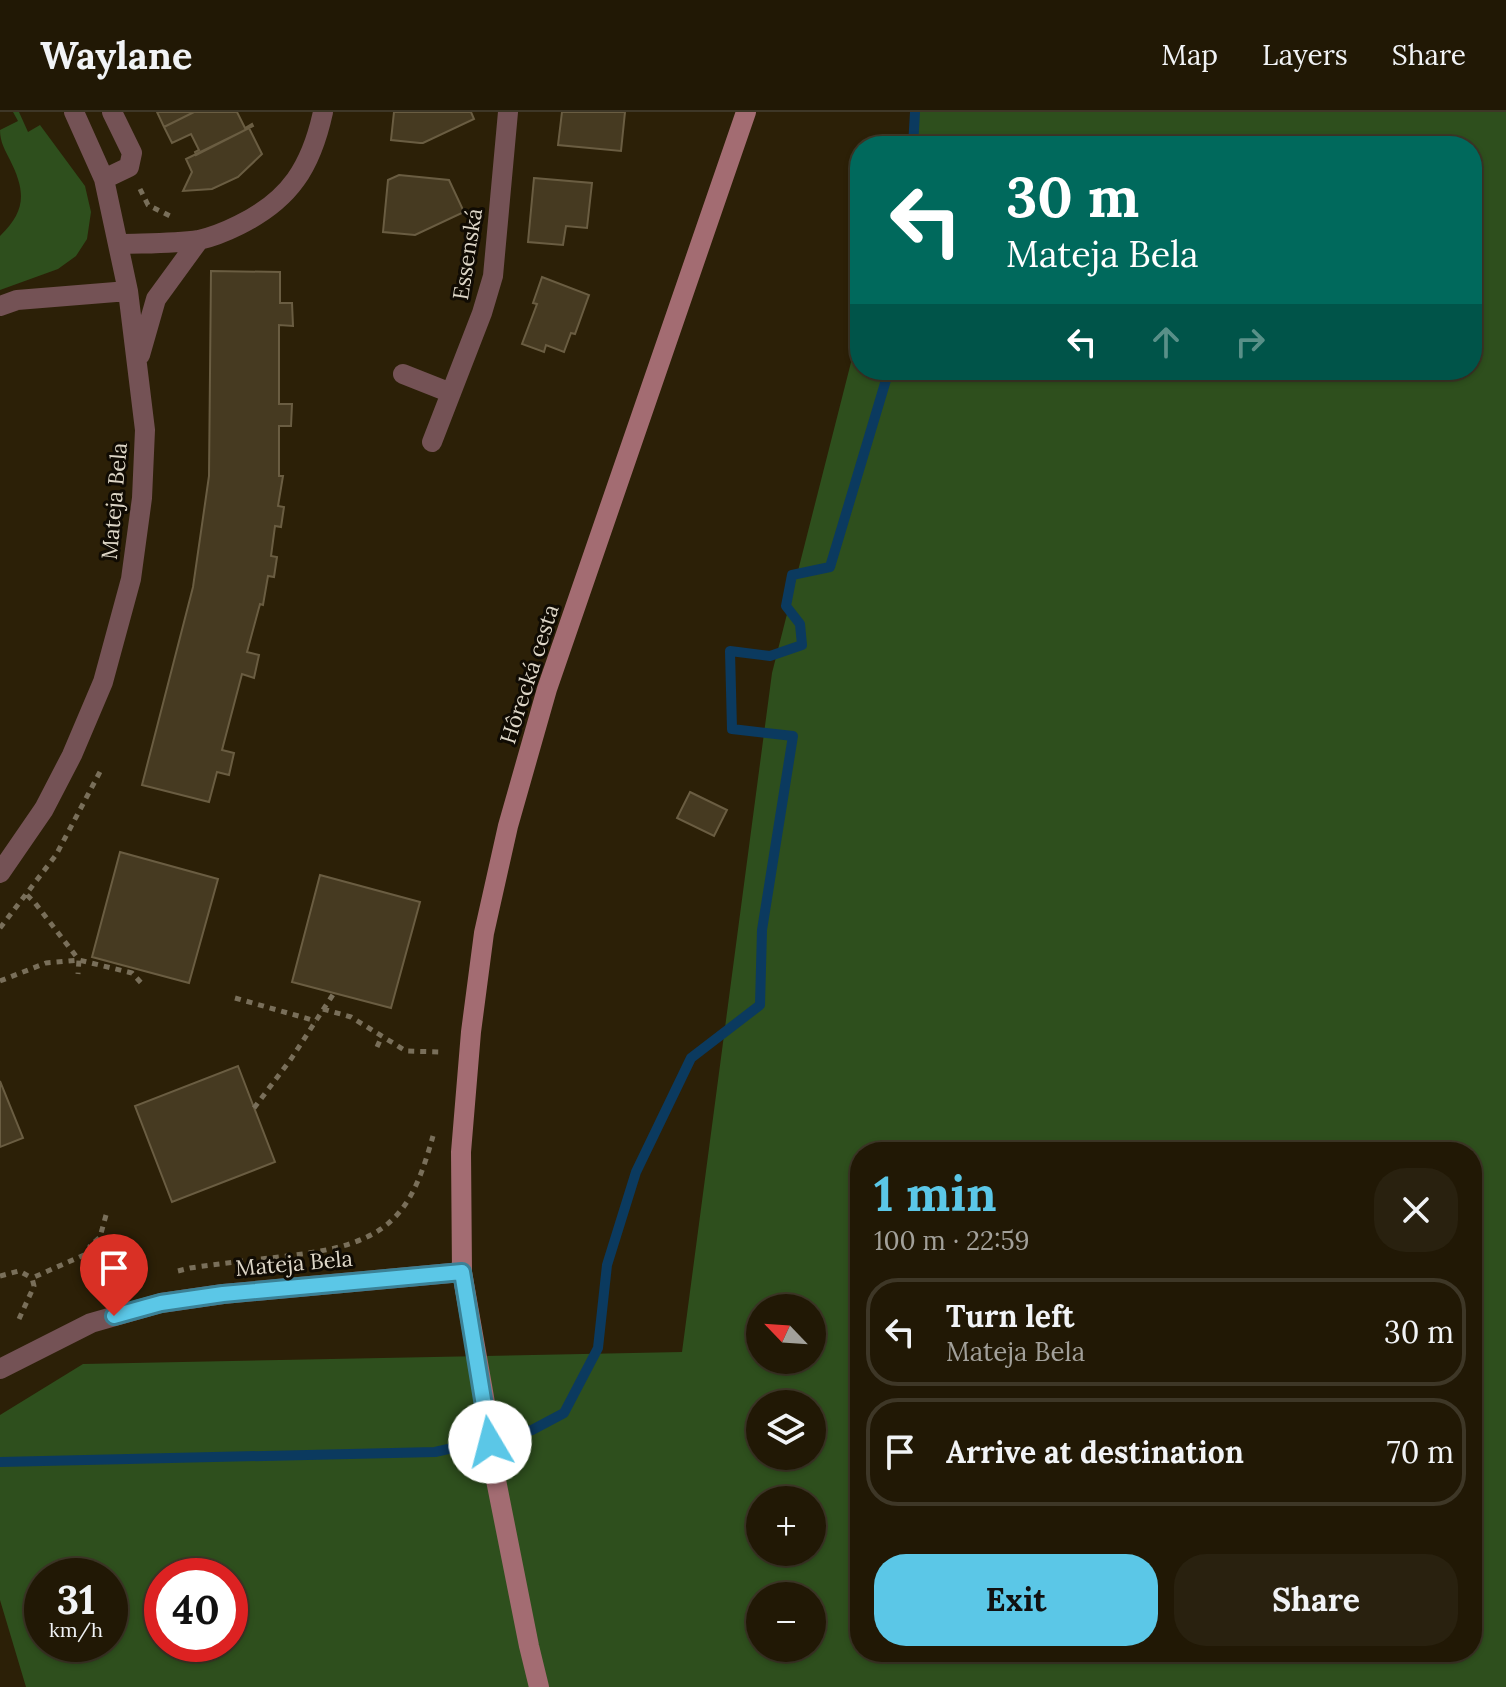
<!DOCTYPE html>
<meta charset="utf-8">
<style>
:root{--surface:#211805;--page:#29210f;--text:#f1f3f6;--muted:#a2a09a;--line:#3e3727;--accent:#5bc7e7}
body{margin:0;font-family:Lora,serif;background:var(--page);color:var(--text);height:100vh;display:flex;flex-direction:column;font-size:30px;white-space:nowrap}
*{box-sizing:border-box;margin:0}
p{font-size:26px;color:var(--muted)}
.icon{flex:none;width:44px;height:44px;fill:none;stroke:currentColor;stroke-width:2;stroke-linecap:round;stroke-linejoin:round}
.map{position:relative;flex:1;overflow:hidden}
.panel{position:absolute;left:850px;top:1030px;width:632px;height:520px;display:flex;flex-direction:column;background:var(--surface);border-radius:32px;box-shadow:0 2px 6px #0004,0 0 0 2px var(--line)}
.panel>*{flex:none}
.hud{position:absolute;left:850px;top:24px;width:632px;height:244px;border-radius:32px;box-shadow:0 2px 6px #0004,0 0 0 2px var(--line);background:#00695c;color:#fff;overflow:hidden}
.needle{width:52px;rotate:295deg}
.controls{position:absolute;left:746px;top:1182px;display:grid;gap:16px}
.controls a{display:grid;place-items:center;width:80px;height:80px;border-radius:50%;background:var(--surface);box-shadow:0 2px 6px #0004,0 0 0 2px var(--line);font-size:40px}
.speed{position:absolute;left:24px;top:1446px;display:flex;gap:16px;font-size:40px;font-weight:700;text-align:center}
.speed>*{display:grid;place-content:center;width:104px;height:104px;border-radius:50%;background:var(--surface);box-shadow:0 2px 6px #0004,0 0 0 2px var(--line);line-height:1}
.speed small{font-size:20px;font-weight:400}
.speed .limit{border:12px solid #d22;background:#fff;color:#111}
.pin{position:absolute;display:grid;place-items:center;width:68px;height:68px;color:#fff;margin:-82px -34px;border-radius:50% 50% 50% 0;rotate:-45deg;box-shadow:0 0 8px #0007}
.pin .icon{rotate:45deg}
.me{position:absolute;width:88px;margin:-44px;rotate:352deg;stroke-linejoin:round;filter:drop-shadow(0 0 6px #0008)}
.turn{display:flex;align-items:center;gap:28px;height:168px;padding:0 24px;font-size:36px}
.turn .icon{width:104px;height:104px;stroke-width:2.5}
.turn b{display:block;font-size:56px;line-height:68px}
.lanes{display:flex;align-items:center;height:76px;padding:0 24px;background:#0003;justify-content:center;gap:40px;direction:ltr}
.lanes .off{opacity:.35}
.round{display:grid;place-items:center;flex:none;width:84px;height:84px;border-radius:32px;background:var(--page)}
.overview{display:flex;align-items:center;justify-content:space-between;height:136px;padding:0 24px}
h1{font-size:48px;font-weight:700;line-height:60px;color:var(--accent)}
.button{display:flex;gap:16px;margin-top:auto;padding:16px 24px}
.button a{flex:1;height:92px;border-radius:32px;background:var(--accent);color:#111;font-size:32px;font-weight:700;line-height:92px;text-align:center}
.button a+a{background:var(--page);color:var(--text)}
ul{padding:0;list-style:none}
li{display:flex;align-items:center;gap:24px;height:108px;margin:0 16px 12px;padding:0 8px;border:4px solid var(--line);border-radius:32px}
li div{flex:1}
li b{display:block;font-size:30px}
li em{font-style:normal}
header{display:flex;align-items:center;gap:48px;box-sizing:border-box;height:112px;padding:0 40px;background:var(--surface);border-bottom:2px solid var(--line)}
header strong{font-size:38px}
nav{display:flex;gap:44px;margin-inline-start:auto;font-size:28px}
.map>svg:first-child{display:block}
.green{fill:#2e4f1d;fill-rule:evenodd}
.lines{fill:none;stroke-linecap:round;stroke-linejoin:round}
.stream{stroke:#0b3a5f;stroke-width:10}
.building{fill:#463a21;stroke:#6a5d42;stroke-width:2}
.path{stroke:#796f5a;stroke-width:5;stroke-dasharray:6 6;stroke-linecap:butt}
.street{stroke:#745255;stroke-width:20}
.secondary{stroke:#a36c72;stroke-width:20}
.route-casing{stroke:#3b8196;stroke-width:20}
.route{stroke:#5bc7e7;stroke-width:14}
.labels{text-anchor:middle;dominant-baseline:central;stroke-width:6;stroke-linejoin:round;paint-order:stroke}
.street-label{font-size:22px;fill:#ddd6c7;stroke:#100b03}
</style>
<header>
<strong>Waylane</strong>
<nav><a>Map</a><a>Layers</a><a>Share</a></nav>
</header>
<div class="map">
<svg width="1506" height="1575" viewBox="0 0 1506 1575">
<rect width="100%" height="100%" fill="#2c2007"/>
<path class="green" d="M 13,0 L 19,0 L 28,20 L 40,13 L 85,74 L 91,100 L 87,127 L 76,144 L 58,157 L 0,178 L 0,124 C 26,99 26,80 10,48 C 5,38 0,30 0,18 L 18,9 Z
M 915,0 L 1506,0 L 1506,1575 L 26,1575 L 0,1488 L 0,1303 L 83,1252 L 682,1240 L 772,561 L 860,215 L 860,258 L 1472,258 L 1472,34 L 906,34 ZM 860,1040 L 1472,1040 L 1472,1540 L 860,1540 ZM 760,1196 L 812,1196 L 812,1248 L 760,1248 ZM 760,1292 L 812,1292 L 812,1344 L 760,1344 ZM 760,1388 L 812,1388 L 812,1440 L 760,1440 ZM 42,1464 L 110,1464 L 110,1532 L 42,1532 ZM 162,1464 L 230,1464 L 230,1532 L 162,1532 ZM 760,1484 L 812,1484 L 812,1536 L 760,1536 Z"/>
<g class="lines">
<path class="stream" d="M 913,34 L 915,0
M 0,1350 L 435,1340 L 532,1318 L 564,1301 L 598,1236 L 607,1153 L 636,1060 L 691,946 L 760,893 L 762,818 L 793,624 L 732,617 L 730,539 L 770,544 L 802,533 L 800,512 L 786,494 L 792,463 L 830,455 L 889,258"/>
</g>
<path class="building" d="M 157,0 L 194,0 L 164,15 Z
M 194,0 L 237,0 L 245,16 L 252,12 L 253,14 L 196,43 L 195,40 L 199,38 L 191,22 L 172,31 L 164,15 Z
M 394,0 L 471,0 L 474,7 L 423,31 L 420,31 L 391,28 Z
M 562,0 L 625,0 L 621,39 L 558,33 Z
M 249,16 L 262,42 L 238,65 L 212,77 L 183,79 L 192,60 L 186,47 Z
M 399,63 L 449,68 L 464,100 L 415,123 L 383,120 L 388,68 Z
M 534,66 L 592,71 L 587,116 L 566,114 L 563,133 L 528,130 Z
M 211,159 L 280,160 L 280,191 L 292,191 L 293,214 L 279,213 L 279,292 L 292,292 L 291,314 L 279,314 L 279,364 L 283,364 L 278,394 L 284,395 L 281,415 L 275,414 L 271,444 L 277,445 L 274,465 L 268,464 L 263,493 L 260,492 L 247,540 L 259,543 L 254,566 L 242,562 L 222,638 L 234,641 L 229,663 L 217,660 L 209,690 L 142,673 L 193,475 L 209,364 Z
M 542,165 L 589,183 L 575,222 L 571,221 L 564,240 L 546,233 L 544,240 L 522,232 L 537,192 L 533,191 Z
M 690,680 L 727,698 L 714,724 L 677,706 Z
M 120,740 L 218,767 L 189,871 L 92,845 Z
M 320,763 L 420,790 L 391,896 L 292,870 Z
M 238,954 L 275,1050 L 172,1090 L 135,994 Z
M 0,969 L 23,1026 L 0,1035 Z"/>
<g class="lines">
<path class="path" d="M 140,77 L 148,93 L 170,104
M 27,783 L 35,791 L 79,848 L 78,862
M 0,816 L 56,743 L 102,656
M 0,869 L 46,851 L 79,848 L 132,861 L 144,874
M 235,886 L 316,909
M 323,897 L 351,905 L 406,939 L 442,940
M 377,935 L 382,924
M 254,996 L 291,947 L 334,881
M 106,1103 L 100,1125 L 90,1134 C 96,1161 109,1163 133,1170
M 178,1159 L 190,1156 C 217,1152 243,1149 270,1146 C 310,1141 363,1137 393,1107 C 415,1086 425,1052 433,1024
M 0,1164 L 19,1159 L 32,1166
M 19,1207 L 34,1174 L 32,1166 L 91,1140"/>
<path class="street" d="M 104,67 L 129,55 L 132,41 L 112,0
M 119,132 C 145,131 173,132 199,128 C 212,125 227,119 239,113 C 290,88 311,55 323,0
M 0,194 L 17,188 L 128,179
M 140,243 L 156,187 L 199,128
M 403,262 L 451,281
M 432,330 L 482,201 L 493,164 L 508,0
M 0,761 L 44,697 L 72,643 L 103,570 L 131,467 L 142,386 L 145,318 L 128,179 L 104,67 L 74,0
M 0,1257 L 91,1211 L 161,1191 L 223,1182 L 462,1160"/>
<path class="secondary" d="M 539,1575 L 529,1534 L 493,1353 L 488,1308 L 462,1160 L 461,1040 L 471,920 L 484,821 L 508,714 L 547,577 L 746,0"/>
</g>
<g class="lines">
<defs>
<path id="route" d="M 114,1204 L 161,1191 L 223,1182 L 462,1160 L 490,1330"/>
</defs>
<use href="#route" class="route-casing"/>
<use href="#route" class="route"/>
</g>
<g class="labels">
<g class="street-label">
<text transform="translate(467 142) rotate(-81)">Essenská</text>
<text transform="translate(114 389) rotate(-85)">Mateja Bela</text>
<text transform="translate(529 562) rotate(-72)">Hôrecká cesta</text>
<text transform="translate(294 1151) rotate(-5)">Mateja Bela</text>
</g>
</g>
</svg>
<div class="controls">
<a><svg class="needle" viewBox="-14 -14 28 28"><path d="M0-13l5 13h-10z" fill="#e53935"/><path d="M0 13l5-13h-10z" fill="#a2a09a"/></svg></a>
<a><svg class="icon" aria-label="layers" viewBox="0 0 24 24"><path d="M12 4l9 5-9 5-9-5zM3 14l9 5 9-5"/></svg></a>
<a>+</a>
<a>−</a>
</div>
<div class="speed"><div>31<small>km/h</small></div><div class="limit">40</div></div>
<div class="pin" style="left:114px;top:1204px;background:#d93025"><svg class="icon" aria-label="arrive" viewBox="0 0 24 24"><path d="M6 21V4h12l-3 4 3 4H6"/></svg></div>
<svg class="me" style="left:490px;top:1330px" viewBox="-20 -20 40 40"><circle r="19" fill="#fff"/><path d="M0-13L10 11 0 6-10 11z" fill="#5bc7e7"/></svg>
<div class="hud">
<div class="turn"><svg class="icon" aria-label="left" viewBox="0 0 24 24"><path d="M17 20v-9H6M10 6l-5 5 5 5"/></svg><div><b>30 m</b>Mateja Bela</div></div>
<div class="lanes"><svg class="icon" aria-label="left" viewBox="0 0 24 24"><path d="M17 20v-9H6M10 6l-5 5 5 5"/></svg><svg class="icon off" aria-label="ahead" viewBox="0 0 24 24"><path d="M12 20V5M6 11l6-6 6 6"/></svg><svg class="icon off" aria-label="right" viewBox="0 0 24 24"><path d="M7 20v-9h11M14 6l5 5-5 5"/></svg></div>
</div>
<section class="panel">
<div class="overview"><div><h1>1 min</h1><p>100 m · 22:59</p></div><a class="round"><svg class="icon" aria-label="close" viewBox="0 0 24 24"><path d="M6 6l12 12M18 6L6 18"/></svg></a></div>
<ul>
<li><svg class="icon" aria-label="left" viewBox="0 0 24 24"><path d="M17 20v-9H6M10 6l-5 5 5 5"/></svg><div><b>Turn left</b><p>Mateja Bela</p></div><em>30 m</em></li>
<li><svg class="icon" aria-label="arrive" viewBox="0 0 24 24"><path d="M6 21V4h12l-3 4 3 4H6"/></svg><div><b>Arrive at destination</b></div><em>70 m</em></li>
</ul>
<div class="button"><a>Exit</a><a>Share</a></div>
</section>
</div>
